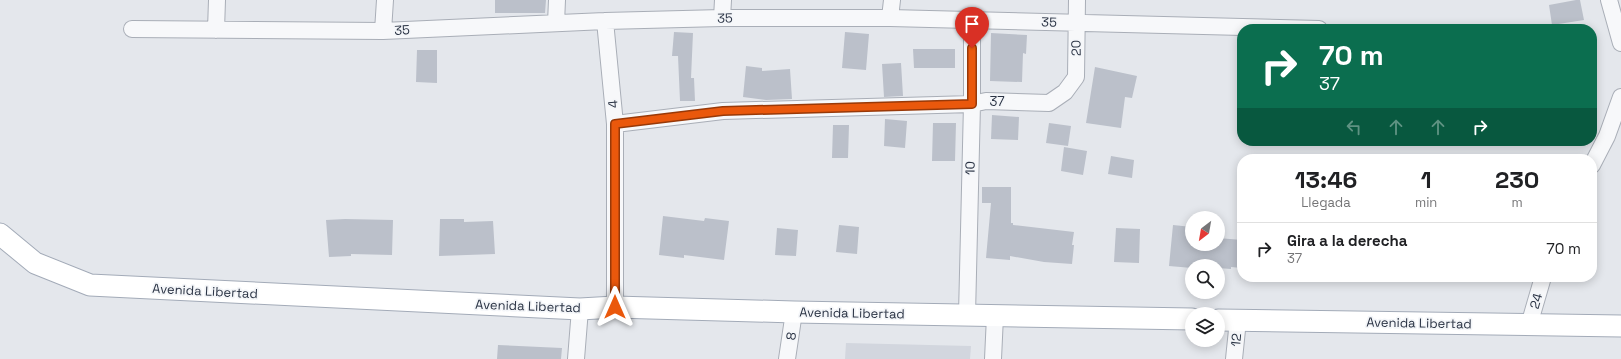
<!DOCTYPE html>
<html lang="es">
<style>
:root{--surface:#fff;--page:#f2f2f2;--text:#202124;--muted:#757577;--line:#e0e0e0}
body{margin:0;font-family:"Space Grotesk",sans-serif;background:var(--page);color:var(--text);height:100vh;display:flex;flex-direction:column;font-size:15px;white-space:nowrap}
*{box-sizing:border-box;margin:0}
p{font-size:13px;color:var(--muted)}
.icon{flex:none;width:22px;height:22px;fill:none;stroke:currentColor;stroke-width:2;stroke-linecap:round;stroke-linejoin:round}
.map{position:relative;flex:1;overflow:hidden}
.drawer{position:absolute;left:1237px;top:154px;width:360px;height:128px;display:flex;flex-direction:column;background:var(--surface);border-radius:16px;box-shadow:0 2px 10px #0003}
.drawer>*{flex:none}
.guide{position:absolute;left:1237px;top:24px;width:360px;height:122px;border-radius:16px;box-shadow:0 2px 10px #0003;background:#0b6e4f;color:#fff;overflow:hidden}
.needle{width:26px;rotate:211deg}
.controls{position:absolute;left:1185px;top:211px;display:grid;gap:8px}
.controls a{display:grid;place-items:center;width:40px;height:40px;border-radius:50%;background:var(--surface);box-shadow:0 2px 10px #0003;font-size:20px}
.pin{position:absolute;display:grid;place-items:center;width:34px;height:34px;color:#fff;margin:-41px -17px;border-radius:50% 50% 50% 0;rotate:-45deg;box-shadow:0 0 4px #0007}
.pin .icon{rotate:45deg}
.me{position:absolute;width:44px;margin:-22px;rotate:0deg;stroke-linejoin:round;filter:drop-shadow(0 0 3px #0008)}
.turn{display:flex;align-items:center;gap:14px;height:84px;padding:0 16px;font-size:18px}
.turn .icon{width:52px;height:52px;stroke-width:2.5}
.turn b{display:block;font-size:28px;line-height:34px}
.lanes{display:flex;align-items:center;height:38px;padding:0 16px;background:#0003;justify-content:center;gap:20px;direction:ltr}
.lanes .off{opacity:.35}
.eta{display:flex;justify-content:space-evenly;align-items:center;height:68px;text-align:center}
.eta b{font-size:24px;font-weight:700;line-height:28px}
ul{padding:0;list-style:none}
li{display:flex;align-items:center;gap:12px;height:52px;padding:0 16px;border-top:1px solid var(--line)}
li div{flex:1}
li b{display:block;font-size:15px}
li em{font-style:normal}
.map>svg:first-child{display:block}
.built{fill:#d2d6de}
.building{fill:#bbc0ca}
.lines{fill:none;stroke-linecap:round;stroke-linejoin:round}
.minor-casing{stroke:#a9aeb7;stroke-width:18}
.major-casing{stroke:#a3abb8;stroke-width:23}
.minor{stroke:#f7f8fa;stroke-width:16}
.major{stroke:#fff;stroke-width:21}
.route-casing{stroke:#983908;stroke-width:10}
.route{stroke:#ea580c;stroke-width:7}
.labels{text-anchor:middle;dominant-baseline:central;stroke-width:3.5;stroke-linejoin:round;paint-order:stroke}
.street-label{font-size:13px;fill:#2b3445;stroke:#f4f6f9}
</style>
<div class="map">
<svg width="1621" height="359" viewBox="0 0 1621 359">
<rect width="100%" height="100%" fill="#e4e7ec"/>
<path class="built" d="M 846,343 L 971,346 L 970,359 L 845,359 Z"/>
<path class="building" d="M 495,0 L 546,0 L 545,13 L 495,13 Z
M 1576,0 L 1580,0 L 1584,20 L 1552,25 L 1549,5 Z
M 674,32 L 693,33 L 691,78 L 694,78 L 695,101 L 680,101 L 678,56 L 672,56 Z
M 845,32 L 869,34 L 866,70 L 842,68 Z
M 991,33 L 1027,35 L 1026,54 L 1023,53 L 1022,82 L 990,81 Z
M 913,49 L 955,49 L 955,68 L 914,68 Z
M 417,50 L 437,50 L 437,83 L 416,82 Z
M 901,63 L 903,96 L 884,97 L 882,64 Z
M 746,66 L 762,68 L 762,71 L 790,69 L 792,99 L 766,100 L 743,97 Z
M 1095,67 L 1137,76 L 1132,98 L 1125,97 L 1121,128 L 1086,123 Z
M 992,115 L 1019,117 L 1018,140 L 991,139 Z
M 885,119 L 907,121 L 905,148 L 884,146 Z
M 933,123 L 956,123 L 955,161 L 932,161 Z
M 1049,123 L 1071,126 L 1068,146 L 1046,143 Z
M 833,125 L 849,125 L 848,158 L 832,158 Z
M 1064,147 L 1087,151 L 1083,175 L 1061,171 Z
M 1111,156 L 1134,160 L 1132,178 L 1108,174 Z
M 982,187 L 1011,187 L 1011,223 L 1013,223 L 1013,225 L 1074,232 L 1072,245 L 1074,245 L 1072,264 L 1044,262 L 1010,256 L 1010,260 L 986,258 L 991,203 L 982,203 Z
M 663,216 L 704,221 L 705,218 L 729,221 L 724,260 L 684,255 L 684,258 L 659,255 Z
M 345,219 L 393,220 L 392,255 L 351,254 L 351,256 L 329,257 L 326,220 Z
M 440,219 L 464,219 L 464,222 L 493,221 L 495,254 L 439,256 Z
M 839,225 L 859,227 L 857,254 L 836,252 Z
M 1173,225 L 1192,227 L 1192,244 L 1218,244 L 1218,238 L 1242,240 L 1242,268 L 1231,267 L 1231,269 L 1218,268 L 1218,266 L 1192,266 L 1192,268 L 1169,266 Z
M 777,228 L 798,230 L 796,256 L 775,255 Z
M 1116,228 L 1140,229 L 1139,263 L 1114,262 Z
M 498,345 L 562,348 L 561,359 L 497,359 Z"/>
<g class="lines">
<defs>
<path id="minor" d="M 1609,0 L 1621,43
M 722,18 L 723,0
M 890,18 L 892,0
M 605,21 L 615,124 L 615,307
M 556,23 L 557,0
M 132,29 L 383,31 L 605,21 L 722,18 L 890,18 L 1319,29
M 216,30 L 217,0
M 383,31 L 385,0
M 615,124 L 723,111 L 972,104 L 986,101 L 1049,103 L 1065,92 L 1076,77 L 1077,0
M 1592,165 L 1607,136 L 1621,97
M 967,315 L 972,104 L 972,20
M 1529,325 L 1543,277
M 576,359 L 580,309
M 787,359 L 794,312
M 993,359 L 995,316
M 1234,359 L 1238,320"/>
<path id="major" d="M 0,234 L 35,263 L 90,285 L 580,309 L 615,307 L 794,312 L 1192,319
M 1218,320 L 1621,326"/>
</defs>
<use href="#minor" class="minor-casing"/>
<use href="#major" class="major-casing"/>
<use href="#minor" class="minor"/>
<use href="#major" class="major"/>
</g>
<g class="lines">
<defs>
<path id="route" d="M 615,307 L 615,124 L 723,111 L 972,104 L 972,48"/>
</defs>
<use href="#route" class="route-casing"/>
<use href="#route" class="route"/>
</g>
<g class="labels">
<g class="street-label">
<text transform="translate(725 18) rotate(-1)">35</text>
<text transform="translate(1049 22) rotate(2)">35</text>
<text transform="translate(402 30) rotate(-3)">35</text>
<text transform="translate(1076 48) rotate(-91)">20</text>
<text x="997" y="101">37</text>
<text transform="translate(613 104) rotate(-95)">4</text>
<text transform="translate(970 168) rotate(-89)">10</text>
<text transform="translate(205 291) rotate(3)">Avenida Libertad</text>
<text transform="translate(1536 301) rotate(-74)">24</text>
<text transform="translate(528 306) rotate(2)">Avenida Libertad</text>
<text transform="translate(852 313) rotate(1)">Avenida Libertad</text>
<text transform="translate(1419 323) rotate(1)">Avenida Libertad</text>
<text transform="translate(791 336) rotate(-82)">8</text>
<text transform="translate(1236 340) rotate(-85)">12</text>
</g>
</g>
</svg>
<div class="controls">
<a><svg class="needle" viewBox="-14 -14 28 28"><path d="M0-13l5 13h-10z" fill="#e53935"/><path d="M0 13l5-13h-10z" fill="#757577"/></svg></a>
<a><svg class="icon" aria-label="search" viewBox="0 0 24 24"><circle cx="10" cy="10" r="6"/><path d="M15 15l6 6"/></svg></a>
<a><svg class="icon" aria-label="layers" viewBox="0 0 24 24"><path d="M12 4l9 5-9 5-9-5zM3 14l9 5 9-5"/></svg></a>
</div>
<div class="pin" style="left:972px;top:48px;background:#d93025"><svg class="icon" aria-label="arrive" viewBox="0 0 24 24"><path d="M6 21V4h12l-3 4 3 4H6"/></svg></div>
<svg class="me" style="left:615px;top:307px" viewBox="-20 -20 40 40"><path d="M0-17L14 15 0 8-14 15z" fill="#ea580c" stroke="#fff" stroke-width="4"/></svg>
<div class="guide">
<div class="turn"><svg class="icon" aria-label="right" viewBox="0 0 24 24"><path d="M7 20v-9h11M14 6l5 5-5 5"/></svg><div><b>70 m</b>37</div></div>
<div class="lanes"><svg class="icon off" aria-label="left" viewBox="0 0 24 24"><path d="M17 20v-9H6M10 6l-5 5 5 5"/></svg><svg class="icon off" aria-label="ahead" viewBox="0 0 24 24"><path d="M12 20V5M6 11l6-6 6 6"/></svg><svg class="icon off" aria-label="ahead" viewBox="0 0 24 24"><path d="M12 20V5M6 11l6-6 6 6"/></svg><svg class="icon" aria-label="right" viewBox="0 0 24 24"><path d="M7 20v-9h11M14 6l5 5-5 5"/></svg></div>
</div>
<section class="drawer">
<div class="eta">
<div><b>13:46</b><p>Llegada</p></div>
<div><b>1</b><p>min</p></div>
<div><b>230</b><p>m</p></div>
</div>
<ul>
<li><svg class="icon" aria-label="right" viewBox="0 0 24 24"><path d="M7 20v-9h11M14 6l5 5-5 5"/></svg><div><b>Gira a la derecha</b><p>37</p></div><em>70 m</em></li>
</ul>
</section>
</div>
